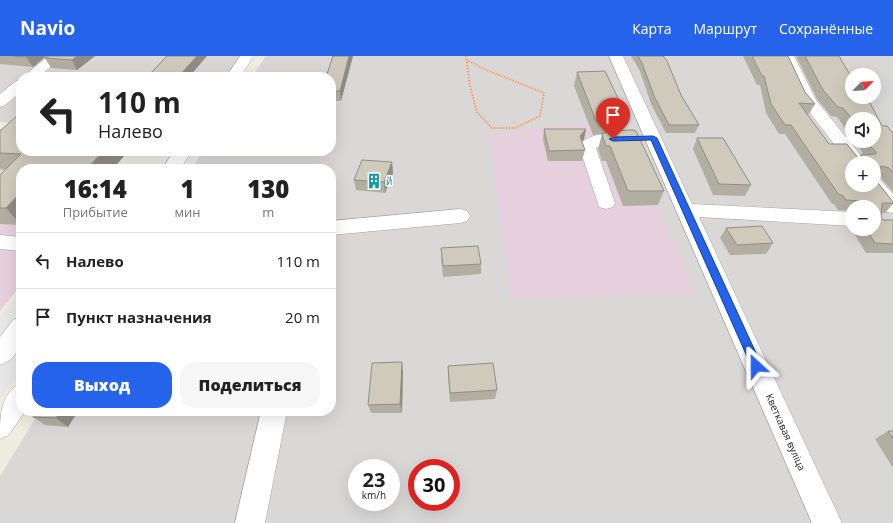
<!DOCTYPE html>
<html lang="ru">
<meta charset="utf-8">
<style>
:root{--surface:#fff;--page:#f6f6f6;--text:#222;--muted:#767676;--line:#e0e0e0;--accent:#2563eb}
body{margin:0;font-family:"Open Sans",sans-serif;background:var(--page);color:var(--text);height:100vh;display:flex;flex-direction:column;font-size:15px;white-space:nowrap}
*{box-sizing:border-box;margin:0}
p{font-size:13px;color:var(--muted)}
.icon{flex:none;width:22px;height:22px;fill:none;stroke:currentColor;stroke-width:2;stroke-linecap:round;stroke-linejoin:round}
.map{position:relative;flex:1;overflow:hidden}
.drawer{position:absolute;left:16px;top:108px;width:320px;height:252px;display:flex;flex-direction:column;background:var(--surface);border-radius:16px;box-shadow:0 4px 16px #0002}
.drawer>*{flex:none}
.hud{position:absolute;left:16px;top:16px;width:320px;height:84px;border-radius:16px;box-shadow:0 4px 16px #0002;background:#fff;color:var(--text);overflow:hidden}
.needle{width:26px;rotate:66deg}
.fabs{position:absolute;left:845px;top:12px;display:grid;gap:8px}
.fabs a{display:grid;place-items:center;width:36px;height:36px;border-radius:50%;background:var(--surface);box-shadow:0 4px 16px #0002;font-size:20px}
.speed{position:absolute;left:348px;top:403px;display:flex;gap:8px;font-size:20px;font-weight:700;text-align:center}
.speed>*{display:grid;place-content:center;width:52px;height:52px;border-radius:50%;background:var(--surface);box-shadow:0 4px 16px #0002;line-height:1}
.speed small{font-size:10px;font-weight:400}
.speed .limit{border:6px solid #d22;background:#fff;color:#111}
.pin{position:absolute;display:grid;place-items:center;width:34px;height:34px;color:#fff;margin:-41px -17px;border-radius:50% 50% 50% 0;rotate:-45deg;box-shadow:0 0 4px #0007}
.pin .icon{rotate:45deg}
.me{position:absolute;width:44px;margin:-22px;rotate:336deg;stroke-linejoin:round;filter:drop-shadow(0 0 3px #0008)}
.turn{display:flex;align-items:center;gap:14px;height:84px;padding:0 16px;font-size:18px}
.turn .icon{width:52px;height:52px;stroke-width:2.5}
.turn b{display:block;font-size:28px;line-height:34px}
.eta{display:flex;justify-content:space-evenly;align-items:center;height:68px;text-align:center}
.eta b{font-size:24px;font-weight:800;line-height:28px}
.primary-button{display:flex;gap:8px;margin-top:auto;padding:8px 16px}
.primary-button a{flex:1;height:46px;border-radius:16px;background:var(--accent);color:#fff;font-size:16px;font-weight:800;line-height:46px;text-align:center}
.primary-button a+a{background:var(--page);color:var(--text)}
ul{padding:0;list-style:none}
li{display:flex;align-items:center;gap:12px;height:56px;padding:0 16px;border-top:1px solid var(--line)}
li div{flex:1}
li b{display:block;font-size:15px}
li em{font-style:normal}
header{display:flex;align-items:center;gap:24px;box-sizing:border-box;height:56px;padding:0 20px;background:var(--accent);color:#fff}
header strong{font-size:19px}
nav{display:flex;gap:22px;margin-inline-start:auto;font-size:14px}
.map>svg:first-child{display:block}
.residential{fill:#d9d8d7;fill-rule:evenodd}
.industrial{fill:#e7d0dd}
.parking{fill:#e7e7e7}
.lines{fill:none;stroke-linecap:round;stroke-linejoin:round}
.minor-casing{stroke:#a2a2a2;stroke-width:1}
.path{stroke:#ff9b5e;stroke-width:2;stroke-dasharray:1.5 1.5;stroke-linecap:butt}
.minor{fill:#fff;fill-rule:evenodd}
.wall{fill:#b3aea2;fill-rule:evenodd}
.shaded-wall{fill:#928d84}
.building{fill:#d0cabc;stroke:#928d84}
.route{fill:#2563eb;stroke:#184099}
.labels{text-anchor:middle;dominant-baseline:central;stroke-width:3;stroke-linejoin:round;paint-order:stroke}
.culture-label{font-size:10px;fill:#0d838f;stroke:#fff;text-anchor:start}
.street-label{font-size:10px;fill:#1b1b1b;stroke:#fff}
</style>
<header>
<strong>Navio</strong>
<nav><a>Карта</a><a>Маршрут</a><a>Сохранённые</a></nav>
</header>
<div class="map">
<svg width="893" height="467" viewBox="0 0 893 467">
<rect width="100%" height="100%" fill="#eeeddf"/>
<path class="residential" d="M 0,0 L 245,0 L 231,21 L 21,21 L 21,67 L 0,66 Z
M 266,0 L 893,0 L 893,467 L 0,467 L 0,420 L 40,355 L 331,355 L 331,113 L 192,113 L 203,95 L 331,95 L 331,21 L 252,21 ZM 852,19 L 874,19 L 874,41 L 852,41 ZM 852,63 L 874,63 L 874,85 L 852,85 ZM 852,107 L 874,107 L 874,129 L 852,129 ZM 852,151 L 874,151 L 874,173 L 852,173 ZM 357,412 L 391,412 L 391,446 L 357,446 ZM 417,412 L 451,412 L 451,446 L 417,446 Z"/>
<path class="industrial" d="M 588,66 L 621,73 L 658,149 L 696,239 L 511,243 L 489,78 Z
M 0,74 L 21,95 L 21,229 L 0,255 Z"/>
<path class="parking" d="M 21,235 L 21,314 L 0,343 L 0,261 Z"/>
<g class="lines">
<defs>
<path id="minor" d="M 48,0 L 63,0 L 39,21 L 23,21 Z
M 240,0 L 254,0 L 240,21 L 226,21 Z
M 609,0 L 623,0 L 692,148 L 852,156 L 852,170 L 699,161 L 842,467 L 812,467 Z
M 780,0 L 794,0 L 816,44 L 867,107 L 852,107 L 852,111 L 801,45 Z
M 21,24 L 21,36 L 5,49 L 0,51 L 0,38 L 16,25 Z
M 630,77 L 636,78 L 638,82 L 636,86 L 605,88 L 596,92 L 615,147 L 613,151 L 606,153 L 599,151 L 579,90 C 589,75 614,78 630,77 Z
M 174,95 L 192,95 L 180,113 L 162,113 Z
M 874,121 L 880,123 L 893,138 L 893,157 L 886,156 L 866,129 L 874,129 Z
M 460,153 L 467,155 L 470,160 L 467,165 L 460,167 L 331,179 L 331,165 Z
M 0,179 L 21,181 L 21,195 L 0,193 Z
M 21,261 C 21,282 23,301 0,309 L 0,281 L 13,264 Z
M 21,327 L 21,355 L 25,355 L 9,379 L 0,383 C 0,360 0,337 21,327 Z
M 261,355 L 287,355 L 265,467 L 235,467 Z"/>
</defs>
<use href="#minor" class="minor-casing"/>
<path class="path" d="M 466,0 L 470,30 L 477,56 L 492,72 L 515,72 L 540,60 L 544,37 L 484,13 L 467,4"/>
<use href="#minor" class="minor"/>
</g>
<path class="wall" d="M 0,0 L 46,0 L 33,11 L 0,8 Z
M 48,0 L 95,0 L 77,14 L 51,12 L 45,2 Z
M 167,0 L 189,21 L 152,21 L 150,18 Z
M 353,0 L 341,45 L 331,45 L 331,21 Z
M 631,0 L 663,0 L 681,39 L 699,69 L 695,77 L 666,77 L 651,48 L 640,15 Z
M 743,0 L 788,0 L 805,36 L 815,48 L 809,58 L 807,58 L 829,88 L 859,102 L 861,99 L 862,99 L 862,98 L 863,97 L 854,85 L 874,85 L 852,63 L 852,82 L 837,61 L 831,60 L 817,43 L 796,0 L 839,0 L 852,41 L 882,70 L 893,77 L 893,136 L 881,122 L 878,121 L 876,124 L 893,146 L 893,148 L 885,157 L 881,157 L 881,162 L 883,164 L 893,164 L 893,197 L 866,197 L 850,171 L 852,168 L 852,173 L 874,173 L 874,151 L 852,151 L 852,155 L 838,154 L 834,148 L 832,148 L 785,78 L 779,78 L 766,57 L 760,29 L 757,29 ZM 874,107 L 874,129 L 852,129 Z
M 577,16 L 627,61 L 623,74 L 664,135 L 658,149 L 623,150 L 606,105 L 602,105 L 598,93 L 602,78 L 593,79 L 574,30 Z
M 544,73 L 586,73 L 584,83 L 582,86 L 585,94 L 582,105 L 548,105 L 543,84 Z
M 0,74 L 21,95 L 128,95 L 113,113 L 21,113 L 21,169 L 0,168 L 0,119 L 6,114 L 0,113 Z
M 697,82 L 751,129 L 745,140 L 713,139 L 693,93 Z
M 392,106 L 393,117 L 385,137 L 356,134 L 354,124 Z
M 726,172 L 773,187 L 766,198 L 730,199 L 720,182 Z
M 441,192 L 481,208 L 481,218 L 443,221 L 441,202 Z
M 448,310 L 497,334 L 495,343 L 450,346 L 448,319 Z
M 403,316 L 402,357 L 371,357 L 368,349 Z
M 36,355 L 78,355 L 68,371 L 45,369 L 33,361 Z
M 888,375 L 893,375 L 893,412 L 875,383 Z"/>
<path class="shaded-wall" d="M 27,0 L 46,0 L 33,11 L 26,1 Z
M 77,0 L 95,0 L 77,14 L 72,4 Z
M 197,0 L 207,0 L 189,21 L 181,21 L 180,19 Z
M 349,0 L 353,0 L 341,45 L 340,35 Z
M 586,73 L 584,83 L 578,90 L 580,80 Z
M 103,95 L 128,95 L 113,113 L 89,113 L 88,112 Z
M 392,106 L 393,117 L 385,137 L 384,126 Z
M 46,110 L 48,113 L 43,113 Z
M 21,136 L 21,169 L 6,152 Z
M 402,306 L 403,316 L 402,357 L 400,348 Z
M 61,355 L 78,355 L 68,371 L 56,362 Z"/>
<path class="building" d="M 13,0 L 27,0 L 26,1 Z
M 48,0 L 77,0 L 72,4 L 45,2 Z
M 167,0 L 197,0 L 180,19 L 150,18 Z
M 333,0 L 349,0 L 340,35 L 331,35 L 331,21 L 326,21 Z
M 638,0 L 663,0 L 667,5 L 681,39 L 699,69 L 669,69 L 654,40 L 642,7 Z
M 752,0 L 788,0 L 805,36 L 815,48 L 799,47 L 829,88 L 847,88 L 859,103 L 861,99 L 876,98 L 876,96 L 869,89 L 871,89 L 869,85 L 874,85 L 874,63 L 852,63 L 843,52 L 838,51 L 823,34 L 805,0 L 839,0 L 852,22 L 852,41 L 864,41 L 866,45 L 869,45 L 882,70 L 887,70 L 893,77 L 893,116 L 889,112 L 882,110 L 880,111 L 881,118 L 874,118 L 874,107 L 852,107 L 852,129 L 874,129 L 874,122 L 893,146 L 893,147 L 882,147 L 881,162 L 883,164 L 893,164 L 893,188 L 875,187 L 866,173 L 874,173 L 874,151 L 861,151 L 861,145 L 846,144 L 842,139 L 839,139 L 791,69 L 785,69 L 771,48 L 764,20 L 762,20 Z
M 605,15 L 627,61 L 596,65 L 577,16 Z
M 18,59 L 21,59 L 21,95 L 103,95 L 88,112 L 46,110 L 43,113 L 21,113 L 21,136 L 6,152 L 0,152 L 0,119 L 21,98 L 0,97 L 0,74 L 1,74 Z
M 544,73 L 586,73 L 580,80 L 585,94 L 549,95 Z
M 633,74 L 636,75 L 664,135 L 628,135 L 610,90 L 606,90 L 602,78 L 610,75 Z
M 697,82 L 723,82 L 751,129 L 719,128 Z
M 362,104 L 392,106 L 384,126 L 354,124 Z
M 762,170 L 773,187 L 737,189 L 726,172 Z
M 478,190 L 481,208 L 443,210 L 441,192 Z
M 402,306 L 400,348 L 368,349 L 372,307 Z
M 493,307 L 497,334 L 450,337 L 448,310 Z
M 36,355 L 61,355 L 56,362 L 33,361 Z
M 888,375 L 893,375 L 893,383 Z"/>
<path class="route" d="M 653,80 L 657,82 L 762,310 L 760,314 L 756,315 L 753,314 L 651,84 L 613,85 L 609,83 L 613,81 Z"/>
<defs>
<symbol id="building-bare" viewBox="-9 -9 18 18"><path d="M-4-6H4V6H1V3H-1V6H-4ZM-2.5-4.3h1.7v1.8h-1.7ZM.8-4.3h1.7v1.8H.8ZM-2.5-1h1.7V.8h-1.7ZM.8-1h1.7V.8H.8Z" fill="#0f9aa8" stroke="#fff" stroke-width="2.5" paint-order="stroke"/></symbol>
</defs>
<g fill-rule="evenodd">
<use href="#building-bare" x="363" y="114" width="22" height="22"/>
</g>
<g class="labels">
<g class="culture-label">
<text x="386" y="125">й</text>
</g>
<g class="street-label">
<text transform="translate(786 376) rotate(66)">Кветкавая вуліца</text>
</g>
</g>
</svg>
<div class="fabs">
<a><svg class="needle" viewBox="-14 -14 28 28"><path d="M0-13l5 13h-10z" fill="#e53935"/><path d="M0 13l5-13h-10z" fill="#767676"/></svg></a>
<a><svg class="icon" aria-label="sound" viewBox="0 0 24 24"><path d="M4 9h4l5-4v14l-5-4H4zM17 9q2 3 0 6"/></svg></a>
<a>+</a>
<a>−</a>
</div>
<div class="speed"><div>23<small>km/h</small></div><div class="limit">30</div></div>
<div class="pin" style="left:613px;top:83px;background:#d93025"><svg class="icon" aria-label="arrive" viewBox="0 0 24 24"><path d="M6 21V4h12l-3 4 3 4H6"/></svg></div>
<svg class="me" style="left:756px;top:310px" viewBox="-20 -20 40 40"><path d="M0-17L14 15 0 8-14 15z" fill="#2563eb" stroke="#fff" stroke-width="4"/></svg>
<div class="hud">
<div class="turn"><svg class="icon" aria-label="left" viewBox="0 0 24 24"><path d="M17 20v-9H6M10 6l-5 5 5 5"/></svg><div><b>110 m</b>Налево</div></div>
</div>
<section class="drawer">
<div class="eta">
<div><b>16:14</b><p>Прибытие</p></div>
<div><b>1</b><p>мин</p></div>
<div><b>130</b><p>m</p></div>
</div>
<ul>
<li><svg class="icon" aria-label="left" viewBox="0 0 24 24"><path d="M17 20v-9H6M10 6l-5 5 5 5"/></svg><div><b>Налево</b></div><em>110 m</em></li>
<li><svg class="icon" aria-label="arrive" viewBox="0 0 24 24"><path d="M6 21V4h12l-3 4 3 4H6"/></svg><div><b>Пункт назначения</b></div><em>20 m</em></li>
</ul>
<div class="primary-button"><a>Выход</a><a>Поделиться</a></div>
</section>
</div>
